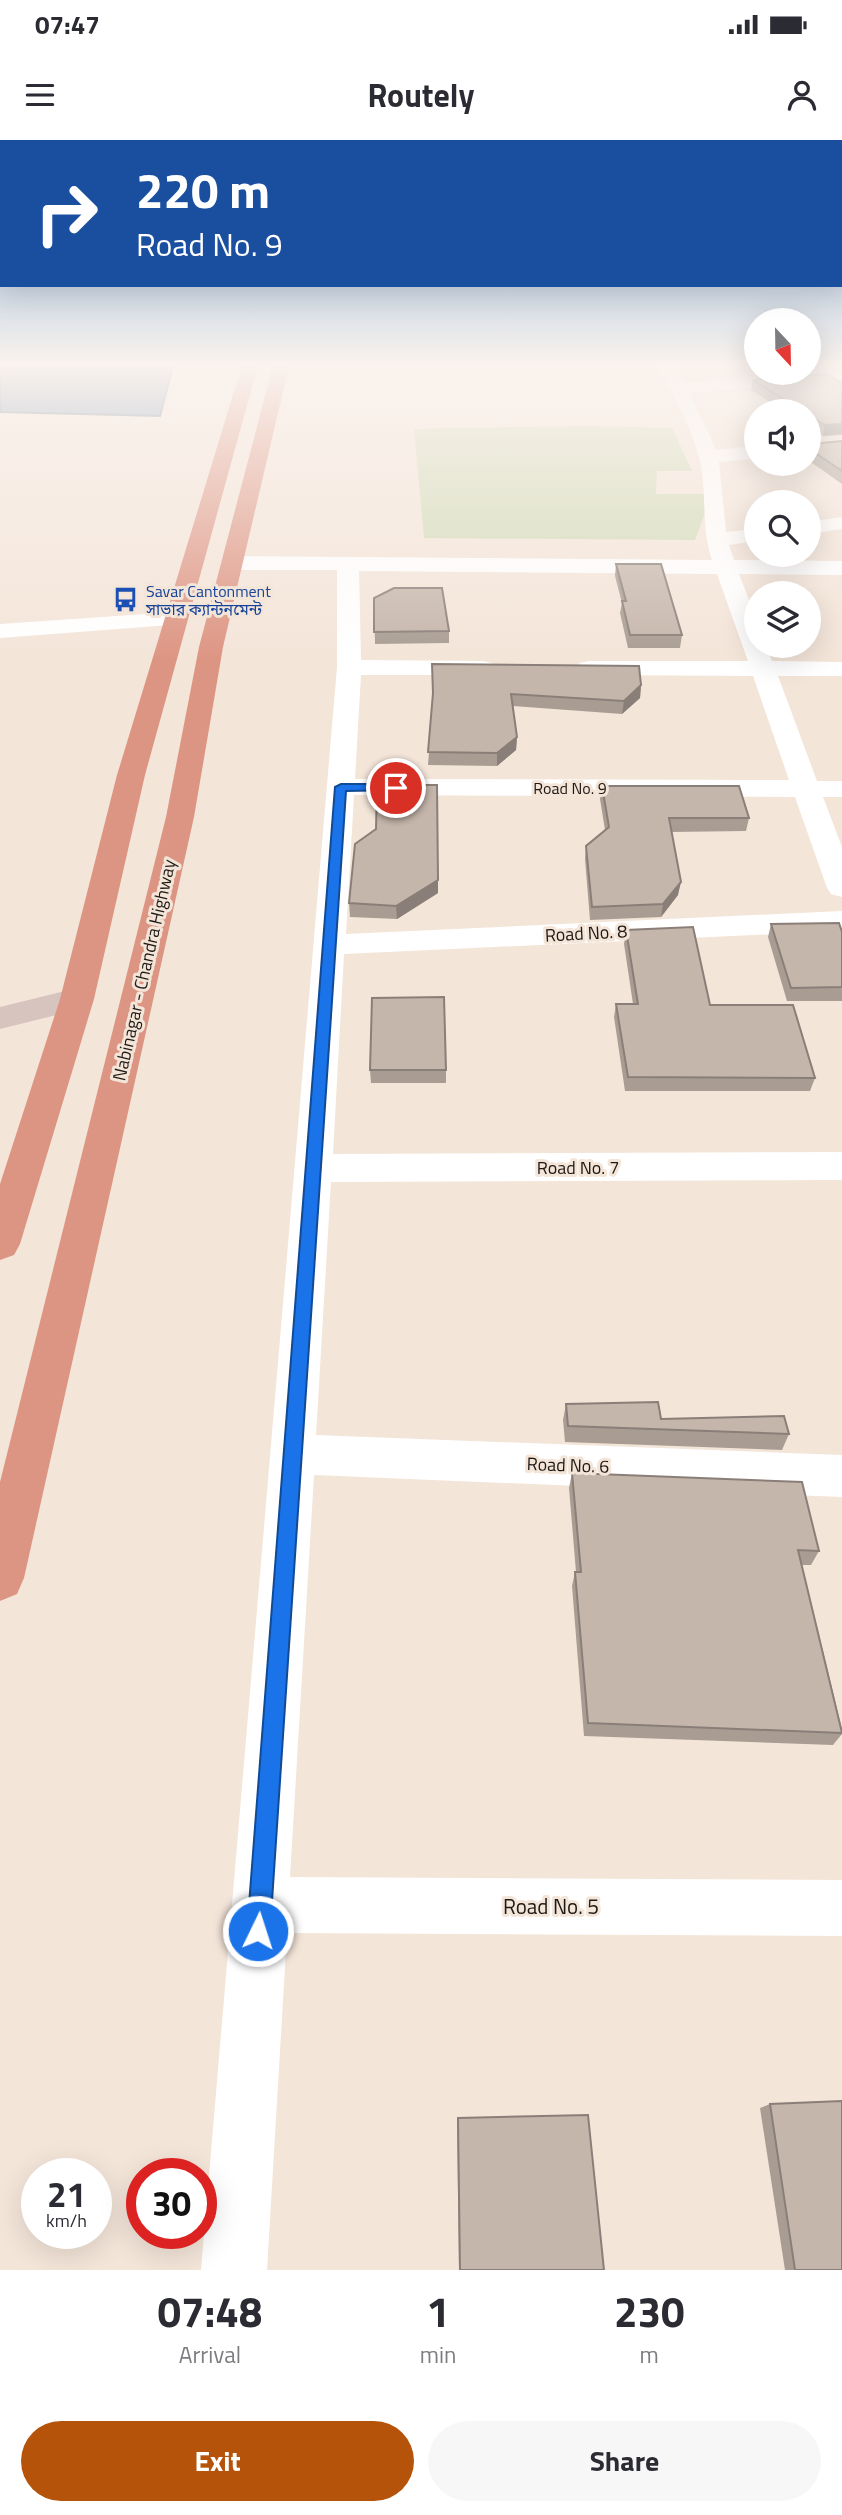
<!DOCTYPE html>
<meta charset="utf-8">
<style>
:root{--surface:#fff;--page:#f7f7f7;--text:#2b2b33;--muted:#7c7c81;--accent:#b45309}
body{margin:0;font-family:"Titillium Web","Noto Sans Bengali",sans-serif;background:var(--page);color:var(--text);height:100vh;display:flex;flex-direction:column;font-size:26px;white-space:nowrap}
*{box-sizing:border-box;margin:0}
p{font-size:23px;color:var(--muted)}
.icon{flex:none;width:38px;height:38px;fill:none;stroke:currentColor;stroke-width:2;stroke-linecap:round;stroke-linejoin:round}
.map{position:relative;height:2130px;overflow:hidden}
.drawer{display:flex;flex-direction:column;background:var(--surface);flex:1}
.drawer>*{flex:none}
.guide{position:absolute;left:0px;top:0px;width:844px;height:147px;box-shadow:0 7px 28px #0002;background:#1a4fa0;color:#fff;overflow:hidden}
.needle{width:46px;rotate:158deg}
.controls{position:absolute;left:744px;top:168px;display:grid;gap:14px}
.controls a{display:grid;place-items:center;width:77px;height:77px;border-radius:50%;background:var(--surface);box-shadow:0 7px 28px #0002;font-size:35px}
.speed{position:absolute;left:21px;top:2018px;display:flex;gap:14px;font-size:35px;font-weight:700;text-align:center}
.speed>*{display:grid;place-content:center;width:91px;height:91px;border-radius:50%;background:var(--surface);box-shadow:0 7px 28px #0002;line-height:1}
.speed small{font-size:18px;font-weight:400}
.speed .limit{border:10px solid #d22;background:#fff;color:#111}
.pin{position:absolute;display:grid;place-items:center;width:60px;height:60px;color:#fff;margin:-30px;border:4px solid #fff;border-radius:50%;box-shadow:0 2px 7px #0007}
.me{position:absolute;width:77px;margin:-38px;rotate:4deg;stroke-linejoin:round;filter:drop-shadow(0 0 5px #0008)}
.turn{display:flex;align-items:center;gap:24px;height:147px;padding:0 21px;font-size:32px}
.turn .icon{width:91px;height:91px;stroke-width:2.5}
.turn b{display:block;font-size:49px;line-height:60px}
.eta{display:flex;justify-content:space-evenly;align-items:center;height:119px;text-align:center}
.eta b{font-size:42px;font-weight:700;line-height:49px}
.cta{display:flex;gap:14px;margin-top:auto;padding:14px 21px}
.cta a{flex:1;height:80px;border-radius:42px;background:var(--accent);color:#fff;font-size:28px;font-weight:700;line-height:80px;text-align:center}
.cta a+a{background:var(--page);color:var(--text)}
.status{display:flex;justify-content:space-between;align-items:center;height:49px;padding:0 35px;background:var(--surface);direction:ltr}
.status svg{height:19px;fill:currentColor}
header{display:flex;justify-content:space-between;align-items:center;height:91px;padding:0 21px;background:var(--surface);font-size:32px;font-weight:700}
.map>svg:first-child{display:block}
.green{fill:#d0d9b6}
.water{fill:#708fb4;stroke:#586c84;stroke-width:2}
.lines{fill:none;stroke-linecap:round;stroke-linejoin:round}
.street{fill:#fff;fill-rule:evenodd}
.secondary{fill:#d8c4bf;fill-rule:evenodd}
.highway{fill:#dd9583;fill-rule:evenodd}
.wall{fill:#a99d93}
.shaded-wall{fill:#8a7f78}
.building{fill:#c5b6ab;stroke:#8a7f78;stroke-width:2}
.route{fill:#1a73e8;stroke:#114b97;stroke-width:2}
.labels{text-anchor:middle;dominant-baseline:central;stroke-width:6;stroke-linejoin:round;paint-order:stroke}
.far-transit-label{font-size:16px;fill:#164399;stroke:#f4e5d9;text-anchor:start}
.far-street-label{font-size:16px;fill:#1f1915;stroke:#f4e5d9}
.street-label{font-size:18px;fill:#1f1915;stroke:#f4e5d9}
.near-street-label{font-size:21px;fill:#1f1915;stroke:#f4e5d9}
</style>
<div class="status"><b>07:47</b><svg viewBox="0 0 49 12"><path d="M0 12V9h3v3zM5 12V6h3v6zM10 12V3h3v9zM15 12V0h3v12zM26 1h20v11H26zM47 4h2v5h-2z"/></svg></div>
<header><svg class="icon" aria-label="menu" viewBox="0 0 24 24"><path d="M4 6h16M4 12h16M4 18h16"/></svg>Routely<svg class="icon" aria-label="person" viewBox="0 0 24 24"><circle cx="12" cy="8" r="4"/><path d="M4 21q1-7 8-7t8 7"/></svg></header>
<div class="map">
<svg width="842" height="2130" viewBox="0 0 842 2130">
<rect width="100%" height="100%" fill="#f4e5d9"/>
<path class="green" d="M 586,286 L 672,288 L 692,331 L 657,331 L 656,354 L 712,354 L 695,400 L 424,398 L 414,289 Z"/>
<path class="water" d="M 0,222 L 174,222 L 160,276 L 0,272 Z"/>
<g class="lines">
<path class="street" d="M 655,222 L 671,222 L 684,243 L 842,230 L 842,240 L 690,253 L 716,310 L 756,306 L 756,318 L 719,322 L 726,392 L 756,389 L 756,401 L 729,405 L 734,420 L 842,421 L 842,435 L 739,434 L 756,478 L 756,506 L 766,506 L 772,521 L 842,522 L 842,536 L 778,536 L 817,641 L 842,641 L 842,657 L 823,657 L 842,707 L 842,757 L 831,754 L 827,748 L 795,657 L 354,655 L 346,794 L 842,771 L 842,791 L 344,814 L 333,1014 L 842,1012 L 842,1040 L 331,1042 L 316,1295 L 842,1315 L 842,1357 L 314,1335 L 290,1737 L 842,1740 L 842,1796 L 287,1793 L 267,2130 L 201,2130 L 337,527 L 337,430 L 232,430 L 224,428 L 221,423 L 224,418 L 232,416 L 712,420 C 700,386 708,351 699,317 C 692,288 670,248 655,222 ZM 359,431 L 717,434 L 748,521 L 589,521 L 580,523 L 577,528 L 580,533 L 589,535 L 753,536 L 789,640 L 355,639 L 361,535 L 483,535 L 492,533 L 495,528 L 492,523 L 483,521 L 361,520 Z
M 842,377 L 842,389 L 808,394 L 808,382 Z
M 175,472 L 183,474 L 187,479 L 183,484 L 0,498 L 0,484 Z"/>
<path class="secondary" d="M 77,848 L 89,851 L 94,859 L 89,867 L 0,889 L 0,867 Z"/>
<path class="highway" d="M 243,222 L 259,222 L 145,635 L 94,859 L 20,1104 L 14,1115 L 0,1120 L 0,1044 L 60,859 L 117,635 Z
M 274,222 L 290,222 L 223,507 L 194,677 L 24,1438 L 17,1454 L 0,1461 L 0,1342 L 166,677 L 199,507 Z"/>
</g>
<path class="wall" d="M 753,240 L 842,243 L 842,295 L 823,296 L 808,287 L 808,271 L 784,271 L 751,250 Z
M 808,299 L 811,304 L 842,301 L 842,344 L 808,320 Z
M 616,424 L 682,495 L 680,508 L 628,508 L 620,473 L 622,463 L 615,436 Z
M 374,458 L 449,491 L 449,503 L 375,504 Z
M 432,524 L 641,545 L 640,558 L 622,574 L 513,566 L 517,597 L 516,610 L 497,626 L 428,625 L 433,558 Z
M 602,646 L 749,678 L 746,691 L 671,692 L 678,755 L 661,777 L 590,780 L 585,719 L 586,706 L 605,690 L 600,659 Z
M 438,753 L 397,779 L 350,777 L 349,763 Z
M 771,784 L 842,792 L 842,861 L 787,861 L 768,797 Z
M 626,790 L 710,865 L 815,938 L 810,951 L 625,951 L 614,877 L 616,864 L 633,864 L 624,804 Z
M 370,930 L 446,930 L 446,943 L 371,943 Z
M 566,1264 L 661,1279 L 789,1294 L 782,1310 L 565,1302 L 563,1280 Z
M 572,1333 L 819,1411 L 811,1425 L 802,1425 L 842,1589 L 842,1594 L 833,1605 L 584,1596 L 572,1446 L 575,1432 L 576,1432 L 569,1348 Z
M 770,1964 L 842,2130 L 785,2130 L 760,1968 Z
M 458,1978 L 604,2130 L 459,2130 L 457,1982 Z"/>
<path class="shaded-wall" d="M 842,284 L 842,294 L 823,296 L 825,285 Z
M 641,545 L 640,558 L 622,574 L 624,561 Z
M 517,597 L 516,610 L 497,626 L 497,613 Z
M 438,740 L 438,753 L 397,779 L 396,766 Z
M 681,742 L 678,755 L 661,777 L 663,764 Z"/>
<path class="building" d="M 827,234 L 842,243 L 842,284 L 825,285 L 808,275 L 808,271 L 803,271 L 753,240 Z
M 808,299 L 811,304 L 842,301 L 842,331 L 808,308 Z
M 616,424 L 661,424 L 682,495 L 630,495 L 622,461 L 626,461 Z
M 394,448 L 442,448 L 449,491 L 374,492 L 374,458 Z
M 432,524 L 639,526 L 641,545 L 624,561 L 511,554 L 517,597 L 497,613 L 428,612 L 433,553 Z
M 377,645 L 437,645 L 438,740 L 396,766 L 349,763 L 355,704 L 376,689 Z
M 602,646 L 739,646 L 749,678 L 669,678 L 681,742 L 663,764 L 592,767 L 586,706 L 609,687 Z
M 839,783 L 842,792 L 842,847 L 791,848 L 771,784 Z
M 693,787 L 710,865 L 793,865 L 815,938 L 628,937 L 616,864 L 638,864 L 626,790 Z
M 444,857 L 446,930 L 370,930 L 372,858 Z
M 658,1262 L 661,1279 L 784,1276 L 789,1294 L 568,1286 L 566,1264 Z
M 572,1333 L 802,1342 L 819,1411 L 798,1410 L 842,1593 L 588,1583 L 575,1432 L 581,1432 Z
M 842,1961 L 842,2130 L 795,2130 L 770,1964 Z
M 588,1975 L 604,2130 L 460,2130 L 458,1978 Z"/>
<linearGradient id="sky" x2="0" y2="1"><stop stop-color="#78a5d3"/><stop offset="0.43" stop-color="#faf3ee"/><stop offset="1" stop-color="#faf3ee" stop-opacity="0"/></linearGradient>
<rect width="842" height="520" fill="url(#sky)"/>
<path class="route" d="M 396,644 L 400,645 L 400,650 L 346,651 L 270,1791 L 267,1799 L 258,1803 L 250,1799 L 247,1791 L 335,647 L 341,644 Z"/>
<defs>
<symbol id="bus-bare" viewBox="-9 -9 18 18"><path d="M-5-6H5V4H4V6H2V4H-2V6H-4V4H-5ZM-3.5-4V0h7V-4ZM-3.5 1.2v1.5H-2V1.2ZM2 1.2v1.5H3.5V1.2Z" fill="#1a4fb4" stroke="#f4e5d9" stroke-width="2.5" paint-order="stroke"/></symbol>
</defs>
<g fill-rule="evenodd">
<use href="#bus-bare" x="108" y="442" width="35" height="35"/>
</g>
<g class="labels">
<g class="far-transit-label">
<text x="146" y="451">Savar Cantonment<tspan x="146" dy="18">সাভার ক্যান্টনমেন্ট</tspan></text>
</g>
<g class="far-street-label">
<text x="570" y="648">Road No. 9</text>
</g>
<g class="street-label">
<text transform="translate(586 793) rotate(-3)">Road No. 8</text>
<text transform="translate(144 830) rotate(-77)">Nabinagar - Chandra Highway</text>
<text x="578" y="1027">Road No. 7</text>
<text transform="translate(568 1325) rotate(2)">Road No. 6</text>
</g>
<g class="near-street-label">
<text x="551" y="1766">Road No. 5</text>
</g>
</g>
</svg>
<div class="controls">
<a><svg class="needle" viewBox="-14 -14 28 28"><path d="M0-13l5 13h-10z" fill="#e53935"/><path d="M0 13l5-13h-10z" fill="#7c7c81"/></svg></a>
<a><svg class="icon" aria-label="sound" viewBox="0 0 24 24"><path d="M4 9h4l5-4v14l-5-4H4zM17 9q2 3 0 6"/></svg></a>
<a><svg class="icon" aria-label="search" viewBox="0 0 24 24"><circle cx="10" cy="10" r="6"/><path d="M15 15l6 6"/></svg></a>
<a><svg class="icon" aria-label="layers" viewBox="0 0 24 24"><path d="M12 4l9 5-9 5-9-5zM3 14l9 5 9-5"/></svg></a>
</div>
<div class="speed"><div>21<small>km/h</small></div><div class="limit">30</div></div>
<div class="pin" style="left:396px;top:648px;background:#d93025"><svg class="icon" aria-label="arrive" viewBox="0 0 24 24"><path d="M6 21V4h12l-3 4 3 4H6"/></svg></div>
<svg class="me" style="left:258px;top:1791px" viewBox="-20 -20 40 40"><circle r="17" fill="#1a73e8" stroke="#fff" stroke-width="3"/><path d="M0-11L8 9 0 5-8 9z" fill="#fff"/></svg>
<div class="guide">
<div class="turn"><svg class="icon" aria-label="right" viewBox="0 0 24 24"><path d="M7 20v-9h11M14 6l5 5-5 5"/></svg><div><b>220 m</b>Road No. 9</div></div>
</div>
</div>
<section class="drawer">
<div class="eta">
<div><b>07:48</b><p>Arrival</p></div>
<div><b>1</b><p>min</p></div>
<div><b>230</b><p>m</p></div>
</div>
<div class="cta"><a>Exit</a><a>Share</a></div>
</section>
